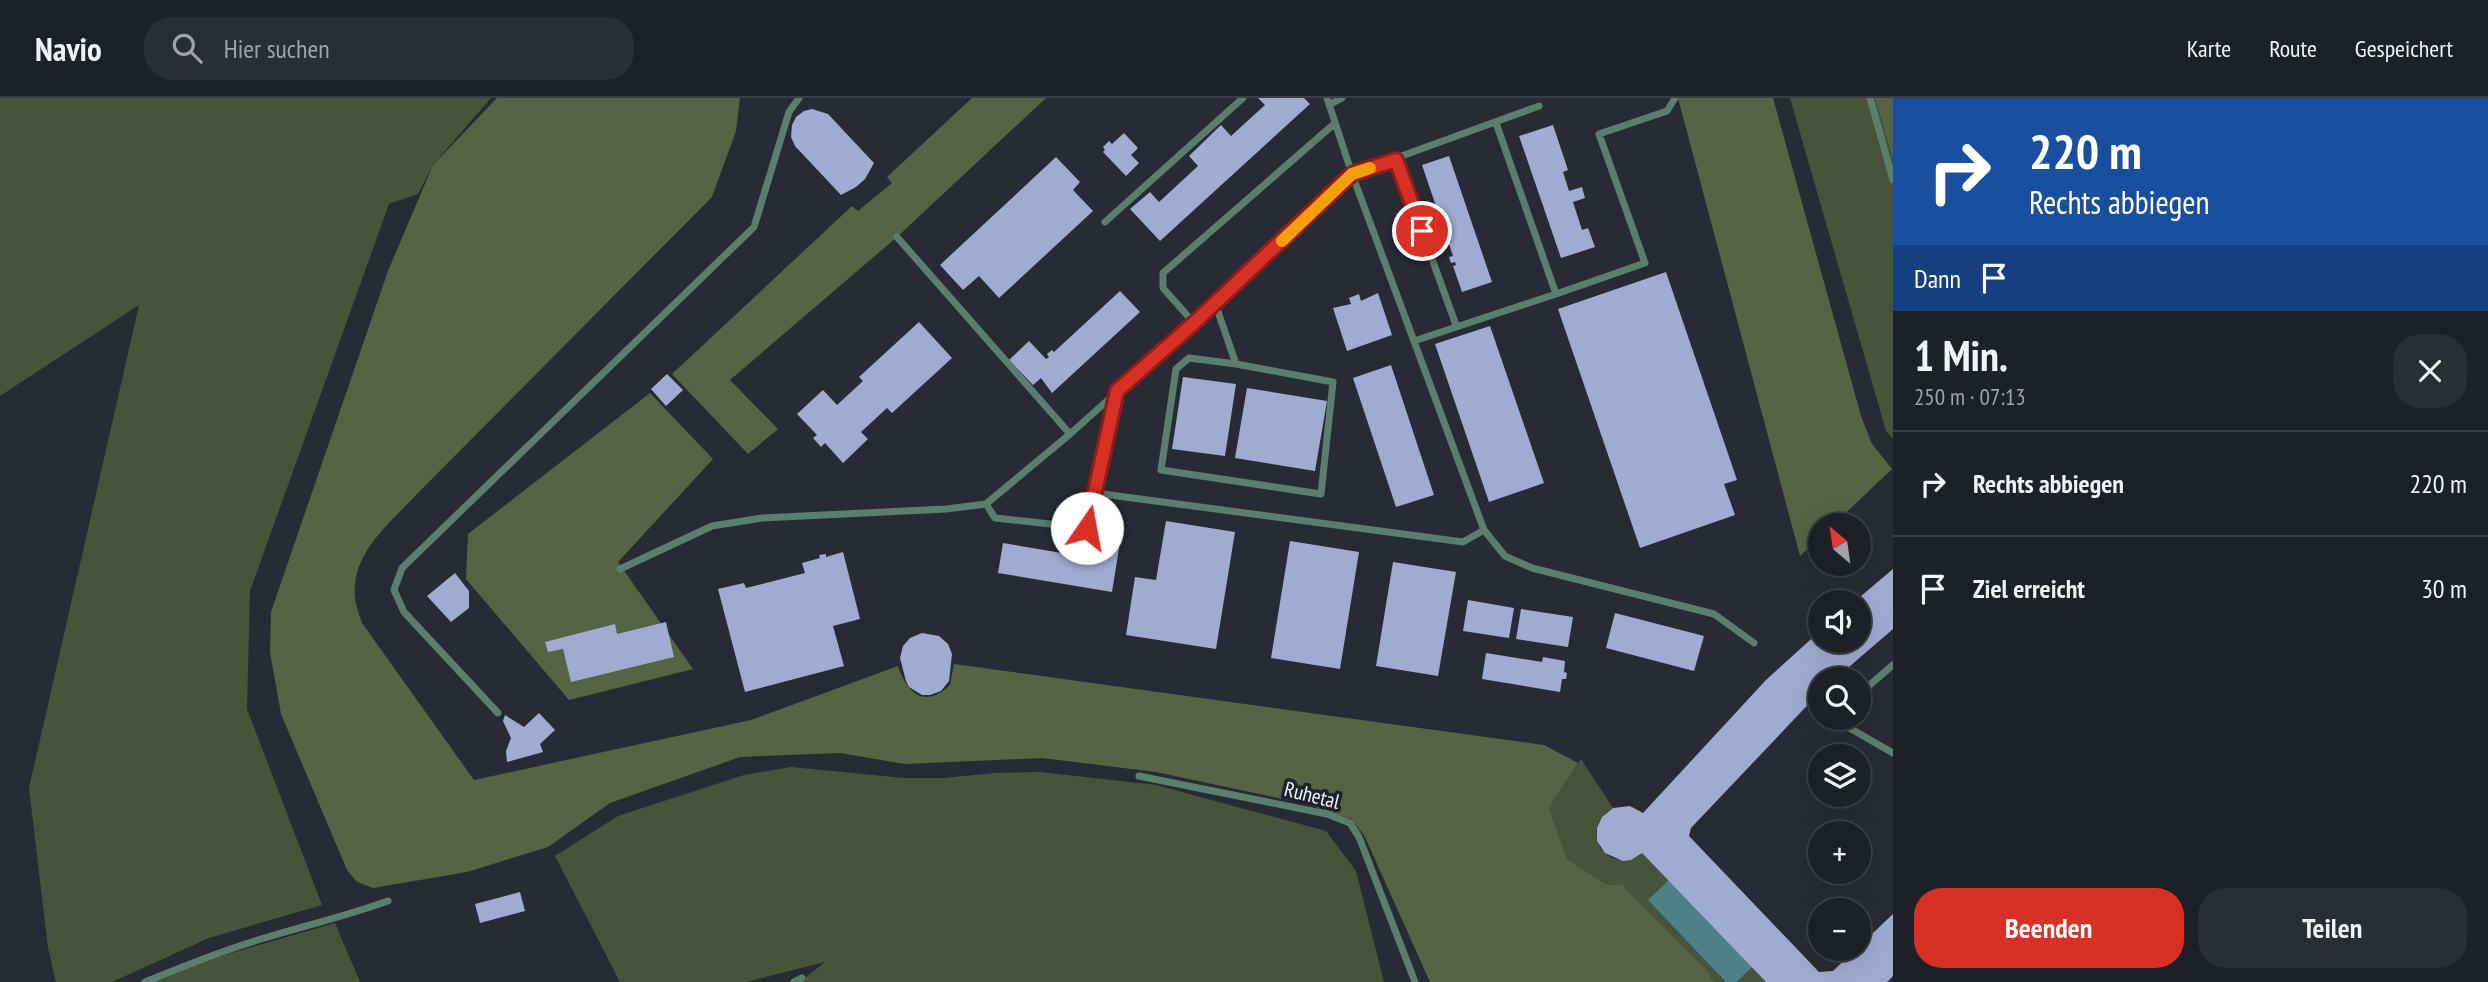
<!DOCTYPE html>
<html lang="de">
<meta charset="utf-8">
<style>
:root{--surface:#1e2028;--page:#2b2d34;--text:#f1f3f6;--muted:#a1a3a8;--line:#3c3e45;--accent:#d93025}
body{margin:0;font-family:"PT Sans Narrow",sans-serif;background:var(--page);color:var(--text);height:100vh;display:flex;flex-direction:column;font-size:26px;white-space:nowrap}
*{box-sizing:border-box;margin:0}
p{font-size:23px;color:var(--muted)}
.icon{flex:none;width:38px;height:38px;fill:none;stroke:currentColor;stroke-width:2;stroke-linecap:round;stroke-linejoin:round}
.map{position:relative;flex:1;overflow:hidden}
.details{display:flex;flex-direction:column;background:var(--surface);width:595px}
.details>*{flex:none}
.guide{background:#1a4fa0;color:#fff;overflow:hidden}
.needle{width:46px;rotate:331deg}
.buttons{position:absolute;left:1808px;top:415px;display:grid;gap:14px}
.buttons a{display:grid;place-items:center;width:63px;height:63px;border-radius:50%;background:var(--surface);box-shadow:0 7px 28px #0002,0 0 0 2px var(--line);font-size:35px}
.pin{position:absolute;display:grid;place-items:center;width:60px;height:60px;color:#fff;margin:-30px;border:4px solid #fff;border-radius:50%;box-shadow:0 2px 7px #0007}
.me{position:absolute;width:77px;margin:-38px;rotate:12deg;stroke-linejoin:round;filter:drop-shadow(0 0 5px #0008)}
.turn{display:flex;align-items:center;gap:24px;height:147px;padding:0 21px;font-size:32px}
.turn .icon{width:91px;height:91px;stroke-width:2.5}
.turn b{display:block;font-size:49px;line-height:60px}
.then{display:flex;align-items:center;height:66px;padding:0 21px;background:#0003;gap:14px;font-size:26px}
.round{display:grid;place-items:center;flex:none;width:74px;height:74px;border-radius:28px;background:var(--page)}
.headline{display:flex;align-items:center;justify-content:space-between;height:119px;padding:0 21px}
h1{font-size:42px;font-weight:800;line-height:52px}
.button{display:flex;gap:14px;margin-top:auto;padding:14px 21px}
.button a{flex:1;height:80px;border-radius:28px;background:var(--accent);color:#fff;font-size:28px;font-weight:800;line-height:80px;text-align:center}
.button a+a{background:var(--page);color:var(--text)}
ul{padding:0;list-style:none}
li{display:flex;align-items:center;gap:21px;height:105px;padding:0 21px;border-top:2px solid var(--line)}
li div{flex:1}
li b{display:block;font-size:26px}
li em{font-style:normal}
header{display:flex;align-items:center;gap:42px;box-sizing:border-box;height:98px;padding:0 35px;background:var(--surface);border-bottom:2px solid var(--line)}
header strong{font-size:33px}
nav{display:flex;gap:38px;margin-inline-start:auto;font-size:24px}
.search{width:490px;height:63px;background:var(--page);display:flex;align-items:center;gap:18px;box-sizing:border-box;padding:0 24px;border-radius:28px;color:var(--muted);font-size:26px}
main{display:flex;flex:1;min-height:0}
.map>svg:first-child{display:block}
.green{fill:#475439}
.forest{fill:#556543}
.water{fill:#4d8187}
.building{fill:#a0abd1}
.lines{fill:none;stroke-linecap:round;stroke-linejoin:round}
.service{stroke:#5a7f6c;stroke-width:7}
.route-casing{stroke:#8d1f18;stroke-width:18}
.route{stroke:#d93025;stroke-width:12}
.slow{stroke:#f59e0b;stroke-width:12}
.labels{text-anchor:middle;dominant-baseline:central;stroke-width:7;stroke-linejoin:round;paint-order:stroke}
.street-label{font-size:21px;fill:#f0f2fa;stroke:#1e222c}
</style>
<header>
<strong>Navio</strong>
<div class="search"><svg class="icon" aria-label="search" viewBox="0 0 24 24"><circle cx="10" cy="10" r="6"/><path d="M15 15l6 6"/></svg>Hier suchen</div>
<nav><a>Karte</a><a>Route</a><a>Gespeichert</a></nav>
</header>
<main>
<div class="map">
<svg width="1893" height="884" viewBox="0 0 1893 884">
<rect width="100%" height="100%" fill="#282b36"/>
<path class="green" d="M 0,0 L 491,0 L 433,67 L 418,96 L 389,106 L 250,493 L 247,611 L 322,807 L 209,840 L 112,884 L 56,884 L 48,850 L 29,690 L 139,207 L 0,298 Z
M 1790,0 L 1875,0 L 1893,62 L 1893,341 L 1886,333 Z
M 1581,661 L 1613,710 C 1577,731 1606,779 1642,755 L 1766,884 L 1714,884 L 1707,872 L 1622,787 L 1606,786 L 1567,761 L 1549,710 Z
M 791,669 L 903,680 L 944,680 L 994,675 L 1040,674 L 1156,687 L 1326,733 L 1356,773 L 1384,884 L 800,884 L 825,864 L 746,884 L 620,884 L 555,758 L 618,718 L 744,677 Z
M 335,825 L 360,884 L 148,884 L 190,867 Z"/>
<path class="forest" d="M 497,0 L 740,0 L 736,33 L 712,99 L 414,399 C 388,427 351,456 355,499 C 356,508 359,517 362,525 L 474,682 L 751,622 L 898,568 C 907,596 925,611 950,587 L 954,566 L 1544,647 L 1578,665 L 1549,710 L 1567,761 L 1606,786 L 1622,787 L 1707,872 L 1714,884 L 1430,884 L 1364,737 L 1351,721 L 1302,705 L 1156,674 L 1042,660 L 905,666 L 840,655 L 740,659 L 610,705 L 548,749 L 467,774 L 373,790 L 357,784 L 347,772 L 281,616 L 270,554 L 271,514 L 388,173 L 433,67 Z
M 972,0 L 1046,0 L 897,139 L 730,282 L 778,331 L 748,356 L 672,276 L 852,108 L 858,113 L 892,85 L 887,79 Z
M 1678,0 L 1773,0 L 1861,318 L 1872,346 L 1892,371 L 1833,427 L 1820,427 L 1820,439 L 1800,458 Z
M 1875,0 L 1893,0 L 1893,62 Z
M 650,295 L 713,361 L 618,464 L 693,571 L 569,602 L 466,481 L 468,436 Z"/>
<path class="water" d="M 1669,782 L 1752,869 L 1736,884 L 1726,884 L 1648,802 Z"/>
<path class="building" d="M 1258,0 L 1304,0 L 1310,6 L 1160,143 L 1130,111 L 1150,94 L 1159,104 L 1198,68 L 1189,58 L 1221,27 L 1231,38 L 1265,7 Z
M 812,11 L 828,16 L 874,65 L 865,81 L 856,89 L 841,97 L 795,48 L 791,39 L 792,27 L 796,19 L 804,13 Z
M 1553,27 L 1568,72 L 1563,74 L 1569,93 L 1582,89 L 1585,100 L 1573,104 L 1582,132 L 1588,130 L 1595,149 L 1561,160 L 1519,38 Z
M 1124,35 L 1138,50 L 1131,57 L 1139,65 L 1126,78 L 1103,54 L 1105,52 L 1103,49 L 1109,43 L 1112,46 Z
M 1449,58 L 1492,184 L 1462,194 L 1453,168 L 1456,167 L 1455,164 L 1451,165 L 1449,159 L 1453,158 L 1422,67 Z
M 1056,59 L 1080,84 L 1073,92 L 1093,113 L 999,200 L 979,178 L 963,192 L 940,167 Z
M 1666,174 L 1737,382 L 1724,386 L 1735,417 L 1640,450 L 1558,211 Z
M 1120,193 L 1140,214 L 1052,295 L 1041,280 L 1033,287 L 1009,262 L 1029,243 L 1046,261 L 1049,259 L 1047,256 L 1052,252 L 1054,254 Z
M 1378,195 L 1392,237 L 1347,253 L 1333,210 L 1351,206 L 1349,200 L 1359,196 L 1361,203 Z
M 919,224 L 952,260 L 892,315 L 887,310 L 861,334 L 868,341 L 843,365 L 825,345 L 821,349 L 813,340 L 817,337 L 797,316 L 823,292 L 837,307 L 863,283 L 859,279 Z
M 1490,228 L 1544,385 L 1489,404 L 1435,246 Z
M 1391,267 L 1434,397 L 1396,409 L 1353,280 Z
M 667,276 L 683,292 L 666,308 L 651,291 Z
M 1183,279 L 1236,286 L 1225,358 L 1172,351 Z
M 1247,290 L 1327,303 L 1315,373 L 1235,360 Z
M 1166,423 L 1235,434 L 1216,551 L 1126,537 L 1135,479 L 1156,482 Z
M 1094,439 L 1120,444 L 1112,494 L 998,475 L 1003,445 L 1091,460 Z
M 1290,443 L 1359,454 L 1340,571 L 1271,560 Z
M 843,454 L 860,521 L 833,528 L 844,568 L 745,594 L 718,491 L 744,485 L 746,490 L 805,475 L 802,465 L 820,460 L 819,457 L 826,456 L 826,459 Z
M 1393,464 L 1456,474 L 1438,578 L 1376,568 Z
M 1893,471 L 1893,531 L 1835,581 L 1820,581 L 1820,594 L 1691,730 L 1689,738 L 1819,874 L 1833,873 L 1893,816 L 1893,878 L 1887,884 L 1766,884 L 1642,755 L 1631,762 L 1623,763 L 1605,755 L 1597,743 L 1597,730 L 1602,719 L 1613,710 L 1630,708 L 1643,715 L 1766,582 L 1820,533 L 1820,542 L 1858,542 L 1858,504 L 1854,504 Z
M 455,475 L 469,493 L 469,510 L 451,524 L 427,498 Z
M 1468,502 L 1514,510 L 1509,540 L 1463,533 Z
M 1521,511 L 1573,519 L 1568,549 L 1516,541 Z
M 1615,515 L 1704,538 L 1694,573 L 1606,550 Z
M 666,524 L 674,559 L 571,584 L 563,551 L 548,554 L 545,544 L 615,526 L 617,536 Z
M 922,535 L 939,538 L 948,546 L 952,556 L 949,583 L 941,593 L 930,597 L 922,597 L 909,589 L 906,583 L 900,560 L 903,548 L 910,540 Z
M 1486,555 L 1542,564 L 1543,559 L 1565,563 L 1564,574 L 1567,575 L 1566,581 L 1562,581 L 1560,594 L 1482,581 Z
M 539,615 L 555,632 L 540,646 L 543,654 L 507,664 L 506,653 L 511,640 L 503,623 L 505,617 L 524,629 Z
M 520,794 L 525,813 L 480,825 L 475,806 Z"/>
<g class="lines">
<path class="service" d="M 1327,0 L 1352,76 L 1484,432 L 1505,458 L 1532,470 L 1714,516 L 1754,545
M 1870,0 L 1893,82
M 1329,7 L 1342,0
M 1396,62 L 1456,227
M 1105,124 L 1243,0
M 897,139 L 1070,336
M 1556,196 L 1645,165 L 1599,36 L 1667,13 L 1675,0
M 1215,205 L 1236,266 L 1333,284 L 1321,396 L 1161,372 L 1176,271 L 1189,260 L 1236,266
M 1194,225 L 1163,190 L 1163,175 L 1334,26
M 1414,243 L 1556,196 L 1496,25
M 1095,395 L 1463,444 L 1484,432
M 986,406 L 995,420 L 1087,430 L 1117,294
M 620,471 L 712,428 L 762,420 L 946,411 L 986,406 L 1070,336 L 1194,225 L 1352,76 L 1539,8
M 1858,597 L 1893,567
M 1811,602 L 1820,609
M 498,615 L 404,514 L 394,492 L 402,470 L 754,129 L 789,14 L 799,0
M 1832,620 L 1893,655
M 1139,678 L 1327,716 L 1350,725 L 1359,739 L 1415,884
M 145,884 C 186,867 226,851 268,839 C 308,827 349,817 388,803
M 794,884 L 802,880"/>
</g>
<g class="lines">
<defs>
<path id="route" d="M 1087,430 L 1117,293 L 1194,225 L 1352,76 L 1396,62 L 1422,133"/>
</defs>
<use href="#route" class="route-casing"/>
<use href="#route" class="route"/>
<path class="slow" d="M 1282,143 L 1352,76 L 1370,70"/>
</g>
<g class="labels">
<g class="street-label">
<text transform="translate(1312 697) rotate(14)">Ruhetal</text>
</g>
</g>
</svg>
<div class="buttons">
<a><svg class="needle" viewBox="-14 -14 28 28"><path d="M0-13l5 13h-10z" fill="#e53935"/><path d="M0 13l5-13h-10z" fill="#a1a3a8"/></svg></a>
<a><svg class="icon" aria-label="sound" viewBox="0 0 24 24"><path d="M4 9h4l5-4v14l-5-4H4zM17 9q2 3 0 6"/></svg></a>
<a><svg class="icon" aria-label="search" viewBox="0 0 24 24"><circle cx="10" cy="10" r="6"/><path d="M15 15l6 6"/></svg></a>
<a><svg class="icon" aria-label="layers" viewBox="0 0 24 24"><path d="M12 4l9 5-9 5-9-5zM3 14l9 5 9-5"/></svg></a>
<a>+</a>
<a>−</a>
</div>
<div class="pin" style="left:1422px;top:133px;background:#d93025"><svg class="icon" aria-label="arrive" viewBox="0 0 24 24"><path d="M6 21V4h12l-3 4 3 4H6"/></svg></div>
<svg class="me" style="left:1087px;top:430px" viewBox="-20 -20 40 40"><circle r="19" fill="#fff"/><path d="M0-13L10 11 0 6-10 11z" fill="#d93025"/></svg>
</div>
<section class="details">
<div class="guide">
<div class="turn"><svg class="icon" aria-label="right" viewBox="0 0 24 24"><path d="M7 20v-9h11M14 6l5 5-5 5"/></svg><div><b>220 m</b>Rechts abbiegen</div></div>
<div class="then">Dann<svg class="icon" aria-label="arrive" viewBox="0 0 24 24"><path d="M6 21V4h12l-3 4 3 4H6"/></svg></div>
</div>
<div class="headline"><div><h1>1 Min.</h1><p>250 m · 07:13</p></div><a class="round"><svg class="icon" aria-label="close" viewBox="0 0 24 24"><path d="M6 6l12 12M18 6L6 18"/></svg></a></div>
<ul>
<li><svg class="icon" aria-label="right" viewBox="0 0 24 24"><path d="M7 20v-9h11M14 6l5 5-5 5"/></svg><div><b>Rechts abbiegen</b></div><em>220 m</em></li>
<li><svg class="icon" aria-label="arrive" viewBox="0 0 24 24"><path d="M6 21V4h12l-3 4 3 4H6"/></svg><div><b>Ziel erreicht</b></div><em>30 m</em></li>
</ul>
<div class="button"><a>Beenden</a><a>Teilen</a></div>
</section>
</main>
